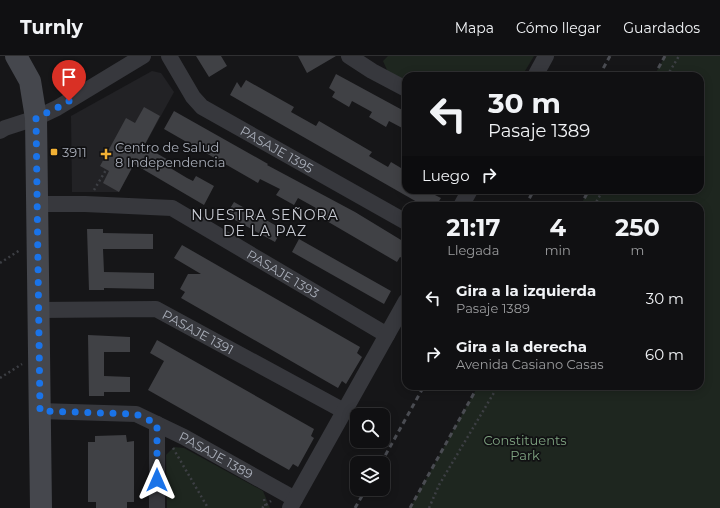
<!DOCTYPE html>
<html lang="es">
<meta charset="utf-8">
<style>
:root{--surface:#101012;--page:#19191b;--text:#f1f3f6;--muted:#9c9d9f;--line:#303032}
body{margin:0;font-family:Montserrat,sans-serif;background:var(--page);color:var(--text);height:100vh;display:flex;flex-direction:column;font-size:15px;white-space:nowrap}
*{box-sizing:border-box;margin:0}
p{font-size:13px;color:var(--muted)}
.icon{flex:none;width:22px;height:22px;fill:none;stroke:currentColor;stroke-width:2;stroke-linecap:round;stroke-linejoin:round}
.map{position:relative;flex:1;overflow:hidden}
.side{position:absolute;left:402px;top:146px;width:302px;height:188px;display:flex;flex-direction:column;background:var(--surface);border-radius:12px;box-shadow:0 2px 10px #0003,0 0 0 1px var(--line)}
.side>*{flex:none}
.guide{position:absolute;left:402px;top:16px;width:302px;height:122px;border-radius:12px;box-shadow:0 2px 10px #0003,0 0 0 1px var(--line);background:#101012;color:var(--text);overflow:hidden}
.fabs{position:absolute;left:350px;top:352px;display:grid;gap:8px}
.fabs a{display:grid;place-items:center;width:40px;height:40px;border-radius:8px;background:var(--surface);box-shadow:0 2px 10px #0003,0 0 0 1px var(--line);font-size:20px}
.pin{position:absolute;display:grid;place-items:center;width:34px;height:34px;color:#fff;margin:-41px -17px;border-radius:50% 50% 50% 0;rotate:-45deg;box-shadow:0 0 4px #0007}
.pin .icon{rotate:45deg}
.me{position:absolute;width:44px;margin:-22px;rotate:0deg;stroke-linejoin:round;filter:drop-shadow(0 0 3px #0008)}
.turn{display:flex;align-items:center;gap:14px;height:84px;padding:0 20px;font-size:18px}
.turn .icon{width:52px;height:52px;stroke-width:2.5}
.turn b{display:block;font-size:28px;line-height:34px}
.then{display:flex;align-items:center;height:38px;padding:0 20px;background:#0003;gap:8px;font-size:15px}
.eta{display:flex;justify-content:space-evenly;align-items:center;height:68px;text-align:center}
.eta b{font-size:24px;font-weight:700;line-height:28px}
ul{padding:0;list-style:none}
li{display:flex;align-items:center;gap:12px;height:56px;padding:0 20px}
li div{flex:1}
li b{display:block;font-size:15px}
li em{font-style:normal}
header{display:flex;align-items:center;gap:24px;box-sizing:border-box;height:56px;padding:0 20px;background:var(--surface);border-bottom:1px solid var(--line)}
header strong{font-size:19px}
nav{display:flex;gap:22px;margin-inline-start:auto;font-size:14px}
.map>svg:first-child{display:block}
.built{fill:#222225}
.green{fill:#1e261f}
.building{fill:#404145}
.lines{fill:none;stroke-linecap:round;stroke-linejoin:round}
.path{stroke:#3d3f44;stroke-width:2.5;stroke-dasharray:2 3;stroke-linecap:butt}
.minor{stroke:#37383d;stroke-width:16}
.secondary{stroke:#45474d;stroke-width:22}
.rail{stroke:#4a4c52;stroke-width:3;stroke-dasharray:5 4;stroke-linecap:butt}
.route{stroke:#1a73e8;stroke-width:7;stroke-dasharray:0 12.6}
.poi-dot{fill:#f2b134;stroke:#111113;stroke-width:1.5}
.labels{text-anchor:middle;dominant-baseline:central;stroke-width:3.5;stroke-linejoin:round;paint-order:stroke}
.poi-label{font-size:13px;fill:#a8adb8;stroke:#111113;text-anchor:start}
.street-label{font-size:13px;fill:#a8adb8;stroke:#111113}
.park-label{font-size:13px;fill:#7fa381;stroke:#111113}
.neighbourhood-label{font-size:14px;letter-spacing:1px;fill:#c9ccd4;stroke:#111113}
</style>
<header>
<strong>Turnly</strong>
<nav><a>Mapa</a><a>Cómo llegar</a><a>Guardados</a></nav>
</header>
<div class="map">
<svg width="720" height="452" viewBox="0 0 720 452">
<rect width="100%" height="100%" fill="#161618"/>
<path class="built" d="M 152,15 L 161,17 L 174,36 L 119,136 L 72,136 L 71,60 Z"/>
<path class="green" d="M 388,0 L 534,0 L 522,20 L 406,20 L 406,27 L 388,16 L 383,5 Z
M 665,0 L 720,0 L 720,452 L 410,452 L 478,330 L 700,330 L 700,150 L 580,150 L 589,134 L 700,134 L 700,20 L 654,20 Z
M 174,391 L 184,392 L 263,435 L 270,452 L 167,452 L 166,399 Z"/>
<path class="building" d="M 196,0 L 221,0 L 227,10 L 209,21 Z
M 298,0 L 336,0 L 307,17 Z
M 336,18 L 406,56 L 406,74 L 389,65 L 386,71 L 369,61 L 372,56 L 352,45 L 349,51 L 332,41 L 335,36 L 329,32 Z
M 246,24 L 294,51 L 291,56 L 316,70 L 319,65 L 372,96 L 369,100 L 388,111 L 391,106 L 406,115 L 406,134 L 438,134 L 435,139 L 441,142 L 436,150 L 424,150 L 230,39 L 237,26 L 241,32 Z
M 144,51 L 160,60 L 144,90 L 170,105 L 167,110 L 187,122 L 193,125 L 196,120 L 214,130 L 204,149 L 134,108 L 119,136 L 103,127 L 109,115 L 100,110 L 126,62 L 135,67 Z
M 174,55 L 268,108 L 267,109 L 355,156 L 406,187 L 406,204 L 400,201 L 397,206 L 313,157 L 316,152 L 298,142 L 294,149 L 276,139 L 280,133 L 260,123 L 258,127 L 164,73 Z
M 234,146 L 282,173 L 275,186 L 226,159 Z
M 87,173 L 103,173 L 103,177 L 153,178 L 153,193 L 103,193 L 104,216 L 154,217 L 154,233 L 104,232 L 104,234 L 89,234 Z
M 299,183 L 391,235 L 384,248 L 292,196 Z
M 182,189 L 360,291 L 357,297 L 362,301 L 346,328 L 342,325 L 338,332 L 181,242 L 185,236 L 180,233 L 188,218 L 201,218 L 174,202 Z
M 88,279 L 130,281 L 130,296 L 104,296 L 104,320 L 130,321 L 130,336 L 104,336 L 104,340 L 89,340 Z
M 157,284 L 314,373 L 311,380 L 314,382 L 298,411 L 293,408 L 289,414 L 148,334 L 164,305 L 150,297 Z
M 126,379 L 127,386 L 134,385 L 134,446 L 127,446 L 127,452 L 96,452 L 96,446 L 88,446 L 88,386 L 95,386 L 95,380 Z"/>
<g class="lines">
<path class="path" d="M 667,20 L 679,0
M 94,134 L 106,114
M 594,150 L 603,134
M 0,207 L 20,194
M 0,322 L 22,308
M 173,392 L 208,452
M 264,443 L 266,452
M 262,452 L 271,445
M 429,452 L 439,429 L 495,335 L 496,330"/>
<g class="minor">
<path id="s1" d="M 169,0 L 193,41 L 202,51 L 406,166"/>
<path d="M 349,0 L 372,15 L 406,33"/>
<path d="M 535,20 L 546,0"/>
<path d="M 0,75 L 5,72 L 36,62 L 57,52 L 143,0"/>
<path id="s2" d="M 37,148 L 85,148 L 172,152 L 387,279"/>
<path d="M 461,150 L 470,134"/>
<path id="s3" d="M 38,254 L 156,253 L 344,355"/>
<path id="s4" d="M 40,355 L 136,358 L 184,381 L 295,443"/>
<path d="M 157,368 L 157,452"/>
<path d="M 290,452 L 406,245"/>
</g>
<path class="secondary" d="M 16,0 L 30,25 L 36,62 L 41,452"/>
<path class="rail" d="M 599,20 L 610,0
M 654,20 L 665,0
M 525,150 L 534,134
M 580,150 L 589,134
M 381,407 L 424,330
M 355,452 L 366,433
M 410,452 L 478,330"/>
</g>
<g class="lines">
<path class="route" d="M 69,45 L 57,52 L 36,62 L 40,355 L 136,358 L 157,368 L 157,424"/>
</g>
<g class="poi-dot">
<rect x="50" y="92" width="8" height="8" rx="2"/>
<path d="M104 92h4v4h4v4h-4v4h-4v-4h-4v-4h4z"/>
</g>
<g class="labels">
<g class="poi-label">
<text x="115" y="91">Centro de Salud<tspan x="115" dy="15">8 Independencia</tspan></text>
<text x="62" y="96">3911</text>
</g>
<g class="street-label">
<text stroke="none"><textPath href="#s1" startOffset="147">PASAJE 1395</textPath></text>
<text stroke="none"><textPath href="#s2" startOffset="264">PASAJE 1393</textPath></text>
<text stroke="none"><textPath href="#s3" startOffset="166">PASAJE 1391</textPath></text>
<text stroke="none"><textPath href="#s4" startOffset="186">PASAJE 1389</textPath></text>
</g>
<g class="park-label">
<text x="525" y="384">Constituents<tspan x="525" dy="15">Park</tspan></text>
</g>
<g class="neighbourhood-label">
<text x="265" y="159">NUESTRA SEÑORA<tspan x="265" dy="16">DE LA PAZ</tspan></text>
</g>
</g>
</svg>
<div class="fabs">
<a><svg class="icon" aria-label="search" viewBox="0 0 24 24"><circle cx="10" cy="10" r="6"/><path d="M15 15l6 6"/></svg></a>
<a><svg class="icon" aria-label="layers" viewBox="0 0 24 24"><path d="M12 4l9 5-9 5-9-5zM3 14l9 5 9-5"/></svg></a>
</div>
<div class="pin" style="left:69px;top:45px;background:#d93025"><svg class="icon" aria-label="arrive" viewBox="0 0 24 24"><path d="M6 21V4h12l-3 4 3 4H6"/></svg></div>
<svg class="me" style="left:157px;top:424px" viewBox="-20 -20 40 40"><path d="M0-17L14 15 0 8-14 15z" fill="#1a73e8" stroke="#fff" stroke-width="4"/></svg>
<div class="guide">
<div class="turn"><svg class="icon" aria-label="left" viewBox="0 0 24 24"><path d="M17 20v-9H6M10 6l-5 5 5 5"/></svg><div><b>30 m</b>Pasaje 1389</div></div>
<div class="then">Luego<svg class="icon" aria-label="right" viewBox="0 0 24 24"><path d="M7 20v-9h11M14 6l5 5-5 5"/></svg></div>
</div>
<section class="side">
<div class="eta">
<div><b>21:17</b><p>Llegada</p></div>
<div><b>4</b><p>min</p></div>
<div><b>250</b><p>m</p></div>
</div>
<ul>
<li><svg class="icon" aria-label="left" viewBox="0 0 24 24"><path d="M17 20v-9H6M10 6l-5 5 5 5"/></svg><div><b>Gira a la izquierda</b><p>Pasaje 1389</p></div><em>30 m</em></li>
<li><svg class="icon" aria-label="right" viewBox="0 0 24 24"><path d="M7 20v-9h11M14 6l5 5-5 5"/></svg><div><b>Gira a la derecha</b><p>Avenida Casiano Casas</p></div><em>60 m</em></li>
</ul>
</section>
</div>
